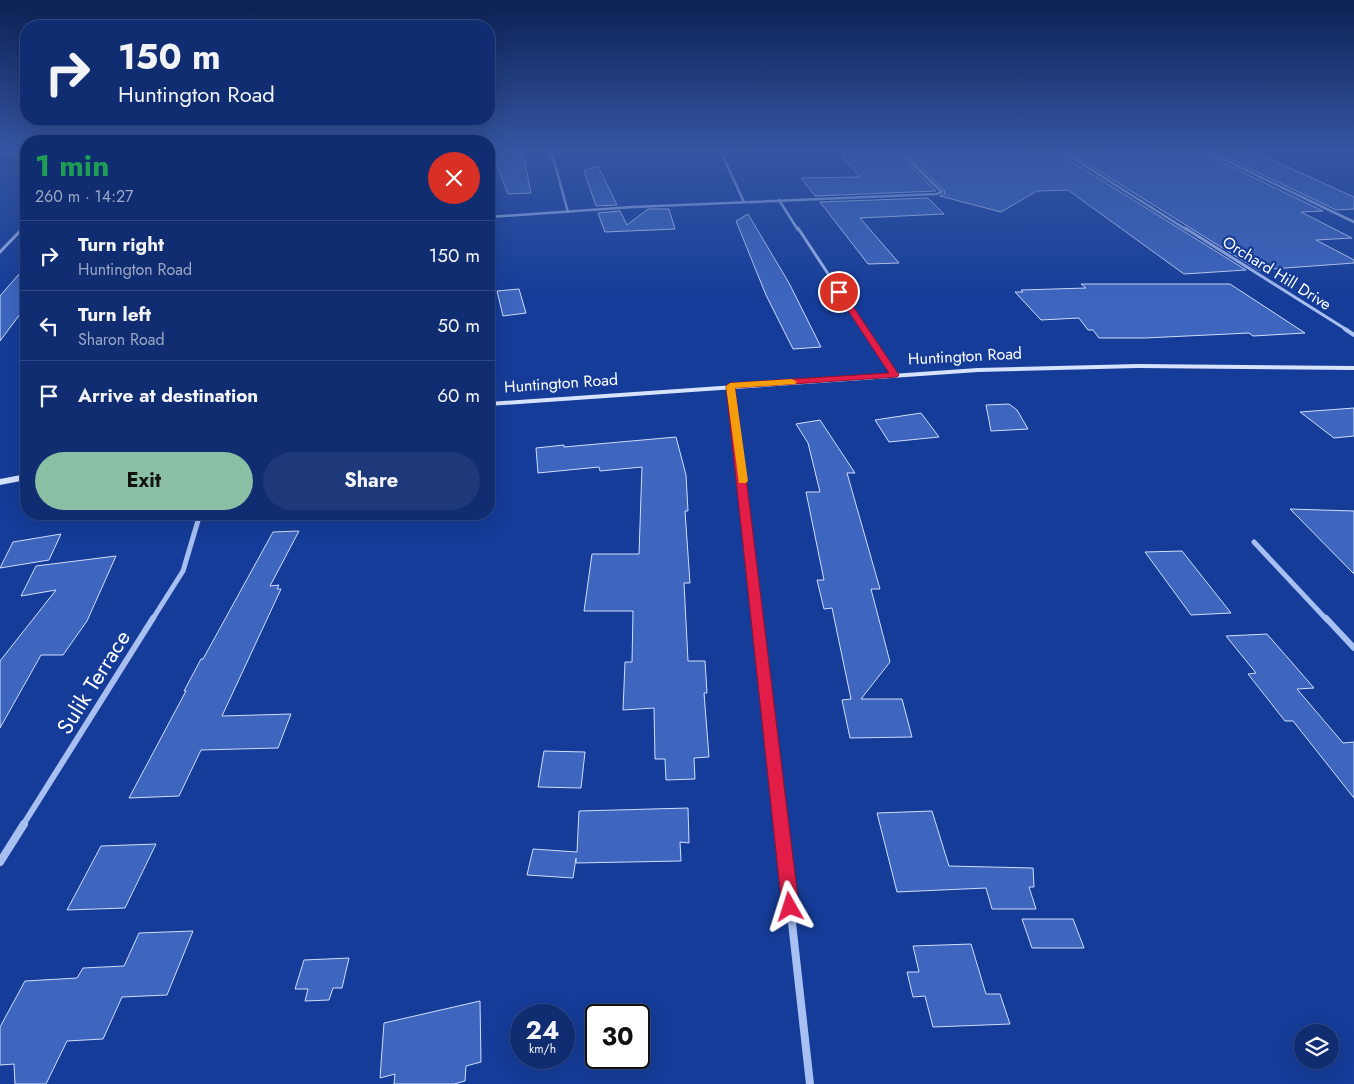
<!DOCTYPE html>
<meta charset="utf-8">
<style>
:root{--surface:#102d72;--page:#1e397a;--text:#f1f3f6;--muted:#9ca8c4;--line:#304984;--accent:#8abfa5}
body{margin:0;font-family:Jost,sans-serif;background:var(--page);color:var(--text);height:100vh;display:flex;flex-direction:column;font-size:19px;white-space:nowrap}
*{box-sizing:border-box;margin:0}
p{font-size:16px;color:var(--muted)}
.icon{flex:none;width:28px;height:28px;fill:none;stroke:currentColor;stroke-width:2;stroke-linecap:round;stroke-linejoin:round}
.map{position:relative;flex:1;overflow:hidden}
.side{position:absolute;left:20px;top:135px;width:475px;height:385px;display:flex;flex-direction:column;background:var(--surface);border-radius:20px;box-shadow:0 5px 20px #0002,0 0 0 1px var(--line)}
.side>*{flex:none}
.hud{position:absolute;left:20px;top:20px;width:475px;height:105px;border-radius:20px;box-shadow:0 5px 20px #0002,0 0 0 1px var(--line);background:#102d72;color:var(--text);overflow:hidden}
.buttons{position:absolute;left:1294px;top:1024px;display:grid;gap:10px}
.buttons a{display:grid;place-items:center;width:45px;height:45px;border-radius:50%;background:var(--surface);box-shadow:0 5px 20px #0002,0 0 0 1px var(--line);font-size:25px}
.speed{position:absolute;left:510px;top:1004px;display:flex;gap:10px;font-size:25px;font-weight:700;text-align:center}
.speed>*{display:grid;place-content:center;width:65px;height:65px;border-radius:50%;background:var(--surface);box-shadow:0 5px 20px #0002,0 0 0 1px var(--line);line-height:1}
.speed small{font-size:12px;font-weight:400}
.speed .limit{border:2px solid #111;border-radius:8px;background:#fff;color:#111}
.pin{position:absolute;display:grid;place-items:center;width:42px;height:42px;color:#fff;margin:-21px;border:2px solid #fff;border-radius:50%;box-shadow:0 1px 5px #0007}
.me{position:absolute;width:55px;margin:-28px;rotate:354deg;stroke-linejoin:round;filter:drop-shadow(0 0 4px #0008)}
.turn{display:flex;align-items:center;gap:18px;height:105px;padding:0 15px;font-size:22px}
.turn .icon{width:65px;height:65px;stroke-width:2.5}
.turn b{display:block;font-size:35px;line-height:42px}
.round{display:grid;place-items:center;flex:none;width:52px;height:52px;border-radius:26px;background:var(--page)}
.headline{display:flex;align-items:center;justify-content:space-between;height:85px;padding:0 15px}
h1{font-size:30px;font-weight:700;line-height:38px;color:#1e9e55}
.cta{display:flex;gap:10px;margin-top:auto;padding:10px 15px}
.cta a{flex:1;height:58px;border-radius:30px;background:var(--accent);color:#111;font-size:20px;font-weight:700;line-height:58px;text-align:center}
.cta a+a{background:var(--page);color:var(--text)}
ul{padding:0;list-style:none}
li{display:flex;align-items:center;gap:15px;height:70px;padding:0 15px;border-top:1px solid var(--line)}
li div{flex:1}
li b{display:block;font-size:19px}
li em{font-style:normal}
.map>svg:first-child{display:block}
.building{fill:#3e66bf;stroke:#d0defc}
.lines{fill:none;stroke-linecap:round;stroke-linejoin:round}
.minor-far5{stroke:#a8bff2;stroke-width:2.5}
.minor-far4{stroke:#a8bff2;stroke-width:3}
.minor-far3{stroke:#a8bff2;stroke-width:4}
.minor-far2{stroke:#a8bff2;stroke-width:5}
.minor-far1{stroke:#a8bff2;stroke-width:6}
.minor{stroke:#a8bff2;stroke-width:8}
.secondary{fill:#d7e2fc;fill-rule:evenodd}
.route{fill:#e11d48;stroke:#92132f}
.slow{fill:#f59e0b}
.labels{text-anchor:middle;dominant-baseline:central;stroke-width:4.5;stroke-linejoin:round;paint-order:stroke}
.far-street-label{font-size:16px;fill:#fff;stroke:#153c98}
.near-street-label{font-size:22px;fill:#fff;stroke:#153c98}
</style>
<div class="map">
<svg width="1354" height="1084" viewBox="0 0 1354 1084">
<rect width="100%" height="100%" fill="#153c98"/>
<path class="building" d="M 928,150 L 1057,150 L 1058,153 L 1246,270 L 1184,274 L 1068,190 L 1037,191 L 1001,212 L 940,196 L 945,194 L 944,190 L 905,153 L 930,152 Z
M 1065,150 L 1105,150 L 1108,152 L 1201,150 L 1203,153 L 1323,211 L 1301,212 L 1352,238 L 1316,240 L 1354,260 L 1354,263 L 1258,270 Z
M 1211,150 L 1250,150 L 1354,197 L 1354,209 L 1336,210 Z
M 519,151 L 525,162 L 531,193 L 508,194 L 492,153 Z
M 897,153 L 936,191 L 815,196 L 801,178 L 860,177 L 841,155 Z
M 598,166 L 617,205 L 596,206 L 584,171 Z
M 928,198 L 944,214 L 860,218 L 899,263 L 868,264 L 820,202 Z
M 648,209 L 669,209 L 675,229 L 605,232 L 598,213 L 620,211 L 627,225 Z
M 748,214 L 789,283 L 821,347 L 793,349 L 766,295 L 736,221 Z
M 26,266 L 26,306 L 0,341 L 0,296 Z
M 1081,284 L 1230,284 L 1305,333 L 1253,336 L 1249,333 L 1145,338 L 1099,338 L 1093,330 L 1088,330 L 1079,318 L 1041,320 L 1015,292 L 1023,292 L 1021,290 L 1086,288 Z
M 519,289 L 526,313 L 503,316 L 497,291 Z
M 1009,404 L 1017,410 L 1028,429 L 991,431 L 986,405 Z
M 1354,408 L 1354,436 L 1334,438 L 1300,412 Z
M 921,413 L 939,437 L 889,442 L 875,420 Z
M 820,420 L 855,473 L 847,473 L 880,589 L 871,589 L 890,662 L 861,699 L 902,699 L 912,737 L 850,738 L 842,700 L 851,699 L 832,608 L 824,609 L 817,580 L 824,580 L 806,492 L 820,492 L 808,443 L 796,424 Z
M 676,437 L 686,475 L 688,511 L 685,511 L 690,583 L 684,583 L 688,661 L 705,661 L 707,693 L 704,693 L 709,757 L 694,758 L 695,779 L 666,780 L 665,759 L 655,759 L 654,708 L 623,710 L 625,662 L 632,662 L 633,611 L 584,611 L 592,554 L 639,554 L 642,467 L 600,471 L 599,467 L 538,473 L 536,448 L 564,445 L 564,447 Z
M 1290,509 L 1354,511 L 1354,574 Z
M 299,531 L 270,586 L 279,585 L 277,589 L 281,589 L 222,716 L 291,714 L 278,748 L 201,750 L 179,796 L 129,798 L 186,691 L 184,691 L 201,659 L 203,659 L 273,532 Z
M 61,534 L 49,560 L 0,568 L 13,542 Z
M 1182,551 L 1231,613 L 1191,615 L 1145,552 Z
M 116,556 L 87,621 L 63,655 L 41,655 L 0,728 L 0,661 L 56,590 L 21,596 L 36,566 Z
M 1267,634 L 1314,688 L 1297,689 L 1343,743 L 1354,742 L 1354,798 L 1293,721 L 1285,721 L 1248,674 L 1256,673 L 1226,636 Z
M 544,751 L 585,752 L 581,788 L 538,787 Z
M 688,808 L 689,843 L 680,842 L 681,861 L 576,863 L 576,858 L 573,878 L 527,875 L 533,849 L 577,852 L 579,811 Z
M 932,811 L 949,866 L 1033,868 L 1034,887 L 1029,887 L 1036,909 L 992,909 L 986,888 L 897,892 L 877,813 Z
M 156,844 L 125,908 L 67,910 L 101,846 Z
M 1022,919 L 1073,919 L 1084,948 L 1032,948 Z
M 193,931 L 167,995 L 122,997 L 103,1039 L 67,1041 L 46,1084 L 15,1084 L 14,1064 L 0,1065 L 0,1027 L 25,981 L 77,978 L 83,968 L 124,966 L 139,933 Z
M 971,944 L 986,994 L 1000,994 L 1010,1024 L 933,1027 L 925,996 L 913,997 L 907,972 L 919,972 L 913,946 Z
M 349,958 L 342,988 L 333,988 L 329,1000 L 305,1001 L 308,989 L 295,989 L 304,960 Z
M 480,1001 L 481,1062 L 466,1066 L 465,1081 L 454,1084 L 394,1084 L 395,1074 L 380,1078 L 384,1023 Z"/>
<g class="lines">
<path class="minor-far5" d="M 548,150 L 554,161 L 568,212
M 720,150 L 744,202
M 1060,150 L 1187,230
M 1204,150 L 1354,222
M 0,154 L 26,152
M 779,200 L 798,230
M 489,217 L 633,207 L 937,194 L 942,192 L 898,150
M 22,230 L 26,225"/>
<path class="minor-far4" d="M 798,228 L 865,330
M 1185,228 L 1347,330
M 0,252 L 23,228"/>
<path class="minor-far3" d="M 864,329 L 894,375
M 1345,329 L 1354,335
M 730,386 L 740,458"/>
<path class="minor-far2" d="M 740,457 L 758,620
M 1254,542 L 1327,620
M 152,620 L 183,571 L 200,514"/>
<path class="minor-far1" d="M 758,618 L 781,825
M 1326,618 L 1354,648
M 23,825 L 153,618"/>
<path class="minor" d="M 781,824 L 810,1084
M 0,862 L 24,824"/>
<path class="secondary" d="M 1138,364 L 1354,366 L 1354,370 L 1138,368 L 978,372 L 489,406 L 489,402 L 978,368 Z
M 26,474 L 26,480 L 0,485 L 0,479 Z"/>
</g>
<linearGradient id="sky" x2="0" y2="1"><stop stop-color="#0c2154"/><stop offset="0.5" stop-color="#3556a2"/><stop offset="1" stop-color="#3556a2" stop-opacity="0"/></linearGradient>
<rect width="1354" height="301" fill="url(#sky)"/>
<path class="route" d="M 837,290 L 842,290 L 899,375 L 897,377 L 735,388 L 799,907 L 796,913 L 790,916 L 784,913 L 782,907 L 726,386 L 730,383 L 889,373 L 836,292 Z"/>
<path class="slow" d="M 792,379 L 797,382 L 795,384 L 735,388 L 748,481 L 746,483 L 739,483 L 726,386 L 730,383 Z"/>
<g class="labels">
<g class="far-street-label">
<text transform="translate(1277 273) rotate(32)">Orchard Hill Drive</text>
<text transform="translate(965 356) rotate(-3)">Huntington Road</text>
<text transform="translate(561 383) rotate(-4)">Huntington Road</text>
</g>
<g class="near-street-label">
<text transform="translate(93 682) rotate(-58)">Sulik Terrace</text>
</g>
</g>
</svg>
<div class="buttons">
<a><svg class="icon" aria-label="layers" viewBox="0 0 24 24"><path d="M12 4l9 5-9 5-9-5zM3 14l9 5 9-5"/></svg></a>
</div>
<div class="speed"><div>24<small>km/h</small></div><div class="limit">30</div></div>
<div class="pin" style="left:839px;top:292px;background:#d93025"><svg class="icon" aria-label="arrive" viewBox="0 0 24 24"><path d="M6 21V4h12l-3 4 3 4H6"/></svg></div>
<svg class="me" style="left:790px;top:907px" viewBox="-20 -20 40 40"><path d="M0-17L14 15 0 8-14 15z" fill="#e11d48" stroke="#fff" stroke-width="4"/></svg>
<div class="hud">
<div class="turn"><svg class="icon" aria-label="right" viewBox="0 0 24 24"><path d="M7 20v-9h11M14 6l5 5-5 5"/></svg><div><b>150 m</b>Huntington Road</div></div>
</div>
<section class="side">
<div class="headline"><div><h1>1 min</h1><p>260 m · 14:27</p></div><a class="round" style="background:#d93025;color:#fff"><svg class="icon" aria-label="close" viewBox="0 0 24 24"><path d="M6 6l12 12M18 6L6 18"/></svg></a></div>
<ul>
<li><svg class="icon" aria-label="right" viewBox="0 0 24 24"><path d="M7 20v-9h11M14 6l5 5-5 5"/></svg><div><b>Turn right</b><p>Huntington Road</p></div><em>150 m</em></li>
<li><svg class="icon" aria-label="left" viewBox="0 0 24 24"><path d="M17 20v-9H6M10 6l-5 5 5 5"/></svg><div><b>Turn left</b><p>Sharon Road</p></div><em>50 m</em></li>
<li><svg class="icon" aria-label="arrive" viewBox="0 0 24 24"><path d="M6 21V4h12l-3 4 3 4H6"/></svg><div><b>Arrive at destination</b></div><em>60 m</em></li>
</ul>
<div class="cta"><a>Exit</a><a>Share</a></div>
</section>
</div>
